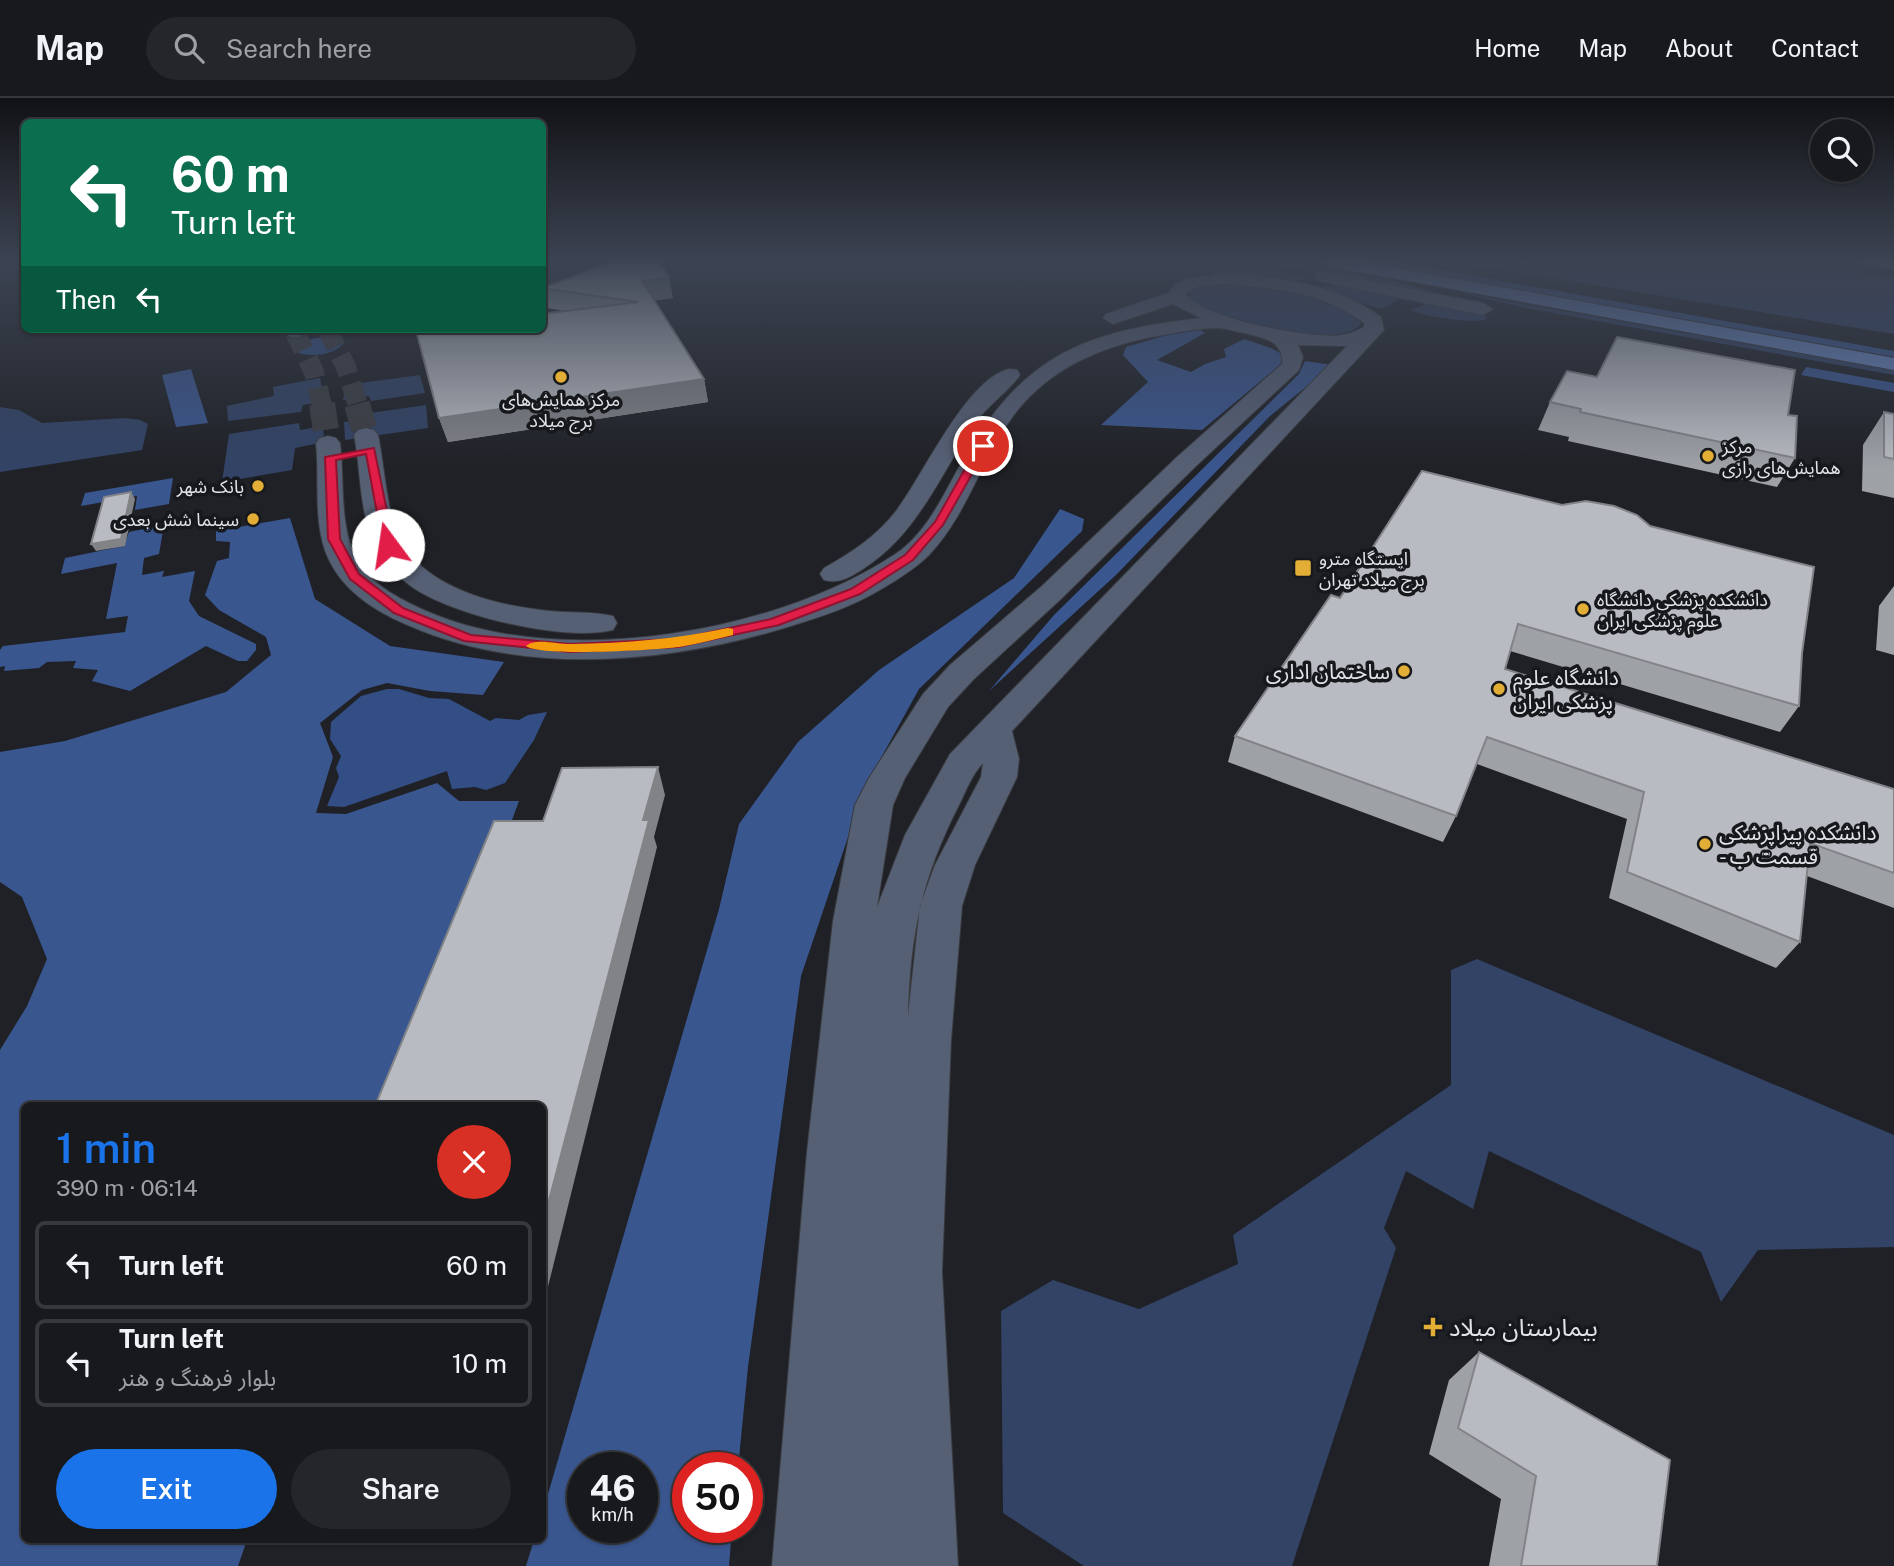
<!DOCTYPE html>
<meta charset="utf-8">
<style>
:root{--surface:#17191c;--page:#242629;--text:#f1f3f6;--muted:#9ea0a3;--line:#36383b;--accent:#1a73e8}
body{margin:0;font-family:"Public Sans","Noto Sans Arabic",sans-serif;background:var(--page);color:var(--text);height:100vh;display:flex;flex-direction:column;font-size:26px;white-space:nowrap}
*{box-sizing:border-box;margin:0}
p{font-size:23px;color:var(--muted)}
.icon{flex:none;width:38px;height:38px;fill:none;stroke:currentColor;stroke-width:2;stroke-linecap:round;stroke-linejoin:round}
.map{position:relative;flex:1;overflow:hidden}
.drawer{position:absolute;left:21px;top:1004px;width:525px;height:441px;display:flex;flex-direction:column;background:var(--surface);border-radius:10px;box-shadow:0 2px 5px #0004,0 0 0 2px var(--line)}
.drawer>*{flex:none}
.guide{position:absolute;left:21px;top:21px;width:525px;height:214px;border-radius:10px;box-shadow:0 2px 5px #0004,0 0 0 2px var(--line);background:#0b6e4f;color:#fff;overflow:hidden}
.buttons{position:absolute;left:1810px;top:21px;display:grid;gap:14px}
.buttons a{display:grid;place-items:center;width:63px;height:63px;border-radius:50%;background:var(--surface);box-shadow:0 2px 5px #0004,0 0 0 2px var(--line);font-size:35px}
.speed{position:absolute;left:567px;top:1354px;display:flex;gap:14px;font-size:35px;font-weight:700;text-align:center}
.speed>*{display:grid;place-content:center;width:91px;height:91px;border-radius:50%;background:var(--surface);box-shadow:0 2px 5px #0004,0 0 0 2px var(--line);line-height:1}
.speed small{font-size:18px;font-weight:400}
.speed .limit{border:10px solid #d22;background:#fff;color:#111}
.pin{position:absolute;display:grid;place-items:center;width:60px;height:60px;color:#fff;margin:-30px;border:4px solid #fff;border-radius:50%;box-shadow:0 2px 7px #0007}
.me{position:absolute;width:77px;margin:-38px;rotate:346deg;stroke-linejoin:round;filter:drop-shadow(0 0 5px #0008)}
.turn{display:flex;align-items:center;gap:24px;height:147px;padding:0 35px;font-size:32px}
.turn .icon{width:91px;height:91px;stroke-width:2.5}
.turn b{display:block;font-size:49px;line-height:60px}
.then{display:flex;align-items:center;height:66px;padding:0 35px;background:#0003;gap:14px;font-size:26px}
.round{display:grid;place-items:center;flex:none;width:74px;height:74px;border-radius:37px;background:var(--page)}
.headline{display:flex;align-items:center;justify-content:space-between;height:119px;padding:0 35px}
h1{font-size:42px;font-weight:600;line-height:52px;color:var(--accent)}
.cta{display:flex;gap:14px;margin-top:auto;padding:14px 35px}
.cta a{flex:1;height:80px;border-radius:42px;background:var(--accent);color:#fff;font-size:28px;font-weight:600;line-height:80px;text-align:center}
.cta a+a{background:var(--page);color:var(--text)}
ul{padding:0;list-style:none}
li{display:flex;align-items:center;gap:21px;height:88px;margin:0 14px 10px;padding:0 21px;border:4px solid var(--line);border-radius:10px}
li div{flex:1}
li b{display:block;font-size:26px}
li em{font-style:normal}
header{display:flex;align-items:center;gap:42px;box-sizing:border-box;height:98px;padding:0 35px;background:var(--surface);border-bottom:2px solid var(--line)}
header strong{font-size:33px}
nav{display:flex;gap:38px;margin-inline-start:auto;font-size:24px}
.search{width:490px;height:63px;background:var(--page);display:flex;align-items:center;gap:18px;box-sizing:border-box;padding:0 24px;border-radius:38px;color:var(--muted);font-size:26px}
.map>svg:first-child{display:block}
.green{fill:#324365}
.forest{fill:#3a568e;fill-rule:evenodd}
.water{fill:#324e85}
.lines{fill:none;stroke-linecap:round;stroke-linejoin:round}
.secondary-tunnel-far1{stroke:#3c3e43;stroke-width:20;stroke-dasharray:20 10;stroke-linecap:butt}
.secondary-tunnel{stroke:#3c3e43;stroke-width:26;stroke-dasharray:26 13;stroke-linecap:butt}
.secondary-casing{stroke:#393b3f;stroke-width:2}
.highway-casing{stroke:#393b3f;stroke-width:2}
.secondary{fill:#566075;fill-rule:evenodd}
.highway{fill:#6786c1;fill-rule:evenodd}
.wall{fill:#9ea1a6}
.shaded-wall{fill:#818387}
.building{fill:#b8bbc1;stroke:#818387;stroke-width:2}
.route{fill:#e11d48;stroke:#92132f;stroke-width:2}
.slow{fill:#f59e0b}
.poi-dot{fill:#e3ae35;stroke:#16181c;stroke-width:2.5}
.labels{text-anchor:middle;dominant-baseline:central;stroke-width:7;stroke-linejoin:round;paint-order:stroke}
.far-poi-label{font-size:18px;fill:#e2e4e7;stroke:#16181c;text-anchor:start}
.poi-label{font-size:21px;fill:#e2e4e7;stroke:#16181c;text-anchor:start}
.near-poi-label{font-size:24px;fill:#e2e4e7;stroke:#16181c;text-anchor:start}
</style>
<header>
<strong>Map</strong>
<div class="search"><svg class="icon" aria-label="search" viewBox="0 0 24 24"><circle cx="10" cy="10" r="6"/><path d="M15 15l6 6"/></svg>Search here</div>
<nav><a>Home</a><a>Map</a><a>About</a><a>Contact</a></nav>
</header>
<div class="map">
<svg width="1894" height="1468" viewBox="0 0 1894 1468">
<rect width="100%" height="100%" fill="#1f2126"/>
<path class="green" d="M 1211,164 L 1226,164 L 1317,181 L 1283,183 L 1210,175 Z
M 1256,164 C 1317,164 1380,179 1438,195 L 1433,197 Z
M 1455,164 L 1789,164 L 1894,180 L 1894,236 Z
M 1232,186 C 1276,190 1320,197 1359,220 L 1361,227 C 1332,253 1213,227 1189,199 L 1190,193 L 1204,187 Z
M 1338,187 L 1402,199 L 1382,211 L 1311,189 Z
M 1457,194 L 1894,272 L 1894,277 L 1526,210 Z
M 1429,205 L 1484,216 L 1487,221 C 1477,227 1421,218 1411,212 Z
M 420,277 L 425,295 L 371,303 L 369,298 L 343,302 L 346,287 Z
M 320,280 L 322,290 L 328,290 L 328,303 L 303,307 L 301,314 L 228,323 L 227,308 L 274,298 L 273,289 Z
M 426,307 L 428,330 L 345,342 L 344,324 L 371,321 L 370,315 Z
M 0,309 L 19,312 L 42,325 L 125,320 L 140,322 L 148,326 L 142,352 L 0,374 Z
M 299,325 L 300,332 L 323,328 L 324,344 L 295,350 L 292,372 L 222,384 L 229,336 Z
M 1477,861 L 1894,1037 L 1894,1149 L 1758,1152 L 1721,1204 L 1701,1154 L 1489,1053 L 1473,1111 L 1406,1073 L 1384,1130 L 1396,1150 L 1292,1468 L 1084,1468 L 1003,1415 L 1001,1213 L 1053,1182 L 1139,1211 L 1238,1166 L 1233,1137 L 1451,987 L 1451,872 Z"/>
<path class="forest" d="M 1361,164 L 1396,164 L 1894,253 L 1894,259 Z
M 1200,232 L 1205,235 L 1157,262 L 1191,274 L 1205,266 L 1226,259 L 1224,251 L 1244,241 L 1271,250 L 1282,256 L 1281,266 L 1202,332 L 1101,327 L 1148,284 L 1123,257 L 1126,249 L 1167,237 Z
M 1305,263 L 1333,267 L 1270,318 L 1116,477 L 989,593 L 1054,517 L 1299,276 Z
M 1806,269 L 1894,285 L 1894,294 L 1801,277 Z
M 191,271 L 208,325 L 176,329 L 162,277 Z
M 173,380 L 169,406 L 135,412 L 137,398 L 81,408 L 85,395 Z
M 1060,411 L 1084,421 L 1082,433 L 919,591 L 865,689 L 801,878 L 748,1269 L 738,1370 L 688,1370 L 688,1430 L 732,1430 L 729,1468 L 526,1468 L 534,1442 L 542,1442 L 543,1413 L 719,811 L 739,726 L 798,644 L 879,572 L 1014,480 ZM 583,1370 L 642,1370 L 642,1430 L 583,1430 Z
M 290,420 L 315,501 L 390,548 L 504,564 L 483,597 L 430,593 L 387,585 L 362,592 L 320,625 L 333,659 L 316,715 L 346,716 L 437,685 L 459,703 L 519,703 L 407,1008 L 24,1008 L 24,1442 L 247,1442 L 238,1468 L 0,1468 L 0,952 L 27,908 L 47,861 L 22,799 L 0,784 L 0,654 L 65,643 L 226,594 L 271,557 L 266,539 L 219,512 L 205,497 L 217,463 L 229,460 L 230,444 L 216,443 L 216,433 Z
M 164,427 L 159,456 L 144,460 L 142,477 L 164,473 L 162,479 L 195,473 L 189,503 L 199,518 L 256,546 L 256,552 L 247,563 L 238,563 L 206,548 L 130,593 L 92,583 L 98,572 L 73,570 L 76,563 L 47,564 L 39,570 L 4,573 L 5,568 L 0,569 L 0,552 L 3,548 L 125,534 L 128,518 L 106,521 L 117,465 L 61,476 L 65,460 L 124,448 L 129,434 Z"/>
<path class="water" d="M 315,240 L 339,240 L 345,244 C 334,258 308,260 293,253 L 294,248 Z
M 387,591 L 399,591 L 429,600 L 449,601 L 490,623 L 496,620 L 519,622 L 528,617 L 547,614 L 534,642 L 505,685 L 486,692 L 475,689 L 452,691 L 447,673 L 344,709 L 327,708 L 339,679 L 336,670 L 341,658 L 330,641 L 331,624 L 361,598 Z"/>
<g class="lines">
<path class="secondary-tunnel-far1" d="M 327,231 L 346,269 L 358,308
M 295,234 L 314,274 L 322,308"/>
<path class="secondary-tunnel" d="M 322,306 L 328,345
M 357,306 L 366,337"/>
<defs>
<path id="secondary" d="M 1324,174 L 1483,205 L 1493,211 L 1483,217 L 1318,183 L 1315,179 L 1318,175 Z
M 1225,176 C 1280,179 1335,185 1381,219 L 1384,232 L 1012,633 L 1019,661 L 1017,679 L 975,767 L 962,808 L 951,942 L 942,1174 L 958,1468 L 892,1468 L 892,1464 L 892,1468 L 772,1468 L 807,1054 L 833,823 L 855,707 L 869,680 L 923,596 L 950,567 L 1042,488 L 1177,359 L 1282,266 C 1285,238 1251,238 1231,232 C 1214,226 1176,235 1157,238 C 1101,248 1048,271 1013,318 C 981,362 967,417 929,457 C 915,471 895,483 878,493 C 851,509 820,519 791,528 C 672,565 527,579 410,528 C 378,515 345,495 329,462 C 312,427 320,383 316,345 L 320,340 L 328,338 L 336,340 L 340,345 C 345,383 338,431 359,465 C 374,489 405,504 431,515 C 564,571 775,535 894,457 C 925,437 942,400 959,369 C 1021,259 1078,234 1201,220 L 1173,206 L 1113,226 L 1103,220 L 1106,216 L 1168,195 L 1175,187 L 1186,181 ZM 1225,186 C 1274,190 1324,194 1364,225 L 1364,229 C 1354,235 1344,237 1333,238 C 1302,238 1203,221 1186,196 L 1199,188 ZM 1298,247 L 1347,248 L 950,656 L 905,737 L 877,809 L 893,707 L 905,680 L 948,609 L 974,581 L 1062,500 L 1195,369 L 1299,272 L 1303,259 ZM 983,665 L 981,679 L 935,767 L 920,808 L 908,918 C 910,836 922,779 959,707 C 966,693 972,676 983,665 Z
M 282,231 L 303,231 L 305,234 L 302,238 C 293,241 288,239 282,231 Z
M 1009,271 L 1017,272 L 1020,277 C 1009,293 989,306 976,324 C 939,377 919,435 863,471 C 850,479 840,486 824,482 L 820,476 L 824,470 C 851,455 877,438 896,413 C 923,378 966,281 1009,271 Z
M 366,330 L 374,332 L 378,337 C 385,369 386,418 403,446 C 430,492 500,508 549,513 C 570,515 592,513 613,518 L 617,525 L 613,532 C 564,544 457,518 415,491 C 399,480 385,465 376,448 C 359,419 361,370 354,337 L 358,332 Z"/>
<path id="highway" d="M 1324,164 L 1363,164 L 1894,260 L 1894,272 L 1332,169 Z"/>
</defs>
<use href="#secondary" class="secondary-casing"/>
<use href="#highway" class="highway-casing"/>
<use href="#secondary" class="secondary"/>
<use href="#highway" class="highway"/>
</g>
<path class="wall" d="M 1853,164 L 1894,164 L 1894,171 Z
M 542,189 L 673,200 L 654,202 L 704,281 L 708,304 L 448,344 L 439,320 L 565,213 L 546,210 L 542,195 Z
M 1550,304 L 1788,317 L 1795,360 L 1777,389 L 1568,343 L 1569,339 L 1538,332 Z
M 1884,314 L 1894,316 L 1894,400 L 1862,393 L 1863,347 Z
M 1894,488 L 1894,557 L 1876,552 L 1879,508 Z
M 1340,500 L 1802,555 L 1799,608 L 1780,634 L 1510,553 L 1505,571 L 1894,691 L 1894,810 L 1807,778 L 1800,844 L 1776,870 L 1609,800 L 1627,721 L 1477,666 L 1456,718 L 1443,744 L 1228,664 L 1235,638 Z
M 1479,1254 L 1657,1468 L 1489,1468 L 1501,1401 L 1429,1356 L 1449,1282 Z"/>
<path class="shaded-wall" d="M 669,179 L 673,200 L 646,204 L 642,183 Z
M 704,281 L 708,304 L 448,344 L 439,320 Z
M 131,394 L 135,401 L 125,448 L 96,453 L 91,446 Z
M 658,669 L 665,697 L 654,739 L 657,749 L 542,1213 L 542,1129 L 643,722 Z"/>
<path class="building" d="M 612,164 L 659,164 L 669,179 L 642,183 L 704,281 L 439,320 L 416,232 L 427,231 L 542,231 L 542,216 L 638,204 L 542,190 Z
M 1617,239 L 1795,272 L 1788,317 L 1797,318 L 1795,360 L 1580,314 L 1581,311 L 1550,304 L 1567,273 L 1597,279 Z
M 1884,314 L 1894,316 L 1894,361 L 1884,359 Z
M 1422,373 L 1562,407 L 1586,403 L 1614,408 L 1637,417 L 1650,428 L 1814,469 L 1802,555 L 1799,608 L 1518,526 L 1505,571 L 1894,691 L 1894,775 L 1810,745 L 1800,844 L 1627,774 L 1644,694 L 1487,639 L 1456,718 L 1235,638 L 1331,497 L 1340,500 Z
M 131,394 L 121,441 L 91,446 L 104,399 Z
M 658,669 L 643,722 L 649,722 L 542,1129 L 542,1008 L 375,1008 L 494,723 L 543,723 L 562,670 Z
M 1479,1254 L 1670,1362 L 1657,1468 L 1521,1468 L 1536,1378 L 1458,1330 Z"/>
<linearGradient id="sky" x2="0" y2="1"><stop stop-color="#111215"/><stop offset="0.44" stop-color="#3c4352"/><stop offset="1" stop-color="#3c4352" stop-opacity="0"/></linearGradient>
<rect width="1894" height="370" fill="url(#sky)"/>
<path class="route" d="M 979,346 L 988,348 L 943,427 L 913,462 L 860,496 L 779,527 L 678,549 L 570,554 L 464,543 L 394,515 L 350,481 L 328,441 L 325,359 L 374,350 L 394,447 L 388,450 L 383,447 L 366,356 L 336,362 L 340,441 L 359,476 L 403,510 L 471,537 L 570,546 L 678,541 L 771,521 L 851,491 L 905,457 L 935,424 Z"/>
<path class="slow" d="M 728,530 L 733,531 L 733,537 C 715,541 697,546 679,549 C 656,552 540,559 526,548 C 536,539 559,547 573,546 C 626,545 677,541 728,530 Z"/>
<g class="poi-dot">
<circle cx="561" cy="279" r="7"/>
<circle cx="1708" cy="358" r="7"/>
<circle cx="258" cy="388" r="7"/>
<circle cx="253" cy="421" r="7"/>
<rect x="1294" y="461" width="18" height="18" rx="3.5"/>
<circle cx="1583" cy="511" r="7"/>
<circle cx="1404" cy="573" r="7"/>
<circle cx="1499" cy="591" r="7"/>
<circle cx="1705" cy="746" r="7"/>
<path d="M1429.5 1218.5h7v7h7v7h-7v7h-7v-7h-7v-7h7z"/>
</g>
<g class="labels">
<g class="far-poi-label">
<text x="561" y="301" text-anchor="middle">مرکز همایش‌های<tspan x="561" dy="21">برج میلاد</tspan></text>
<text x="1722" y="348">مرکز<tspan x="1722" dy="21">همایش‌های رازی</tspan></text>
<text x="244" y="388" text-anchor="end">بانک شهر</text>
<text x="239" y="421" text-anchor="end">سینما شش بعدی</text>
<text x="1319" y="460">ایستگاه مترو<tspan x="1319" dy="21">برج میلاد تهران</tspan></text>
<text x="1597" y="501">دانشکده پزشکی دانشگاه<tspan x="1597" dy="21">علوم پزشکی ایران</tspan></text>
</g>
<g class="poi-label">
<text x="1390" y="573" text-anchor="end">ساختمان اداری</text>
<text x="1513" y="579">دانشگاه علوم<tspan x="1513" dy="24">پزشکی ایران</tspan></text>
<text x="1719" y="734">دانشکده پیراپزشکی<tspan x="1719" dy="24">- قسمت ب</tspan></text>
</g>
<g class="near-poi-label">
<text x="1449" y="1229">بیمارستان میلاد</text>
</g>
</g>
</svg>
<div class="buttons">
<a><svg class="icon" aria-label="search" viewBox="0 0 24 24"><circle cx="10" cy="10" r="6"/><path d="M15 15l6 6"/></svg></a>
</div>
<div class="speed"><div>46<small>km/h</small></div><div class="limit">50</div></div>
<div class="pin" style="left:983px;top:348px;background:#d93025"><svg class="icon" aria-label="arrive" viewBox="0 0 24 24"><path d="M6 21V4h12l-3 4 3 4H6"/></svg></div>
<svg class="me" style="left:388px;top:447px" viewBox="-20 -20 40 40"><circle r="19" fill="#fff"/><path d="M0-13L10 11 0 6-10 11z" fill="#e11d48"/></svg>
<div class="guide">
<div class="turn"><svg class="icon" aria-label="left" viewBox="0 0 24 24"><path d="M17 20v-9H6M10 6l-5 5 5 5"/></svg><div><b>60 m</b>Turn left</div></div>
<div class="then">Then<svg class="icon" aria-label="left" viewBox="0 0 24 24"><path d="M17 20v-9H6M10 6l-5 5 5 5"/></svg></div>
</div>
<section class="drawer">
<div class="headline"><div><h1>1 min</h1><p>390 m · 06:14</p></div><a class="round" style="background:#d93025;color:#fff"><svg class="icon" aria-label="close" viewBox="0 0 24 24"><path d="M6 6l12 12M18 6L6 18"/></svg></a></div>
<ul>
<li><svg class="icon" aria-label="left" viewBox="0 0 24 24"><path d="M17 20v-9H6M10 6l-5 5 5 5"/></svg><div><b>Turn left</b></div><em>60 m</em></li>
<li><svg class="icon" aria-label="left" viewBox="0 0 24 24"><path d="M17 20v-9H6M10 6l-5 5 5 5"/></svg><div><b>Turn left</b><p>بلوار فرهنگ و هنر</p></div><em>10 m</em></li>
</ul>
<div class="cta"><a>Exit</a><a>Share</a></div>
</section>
</div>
